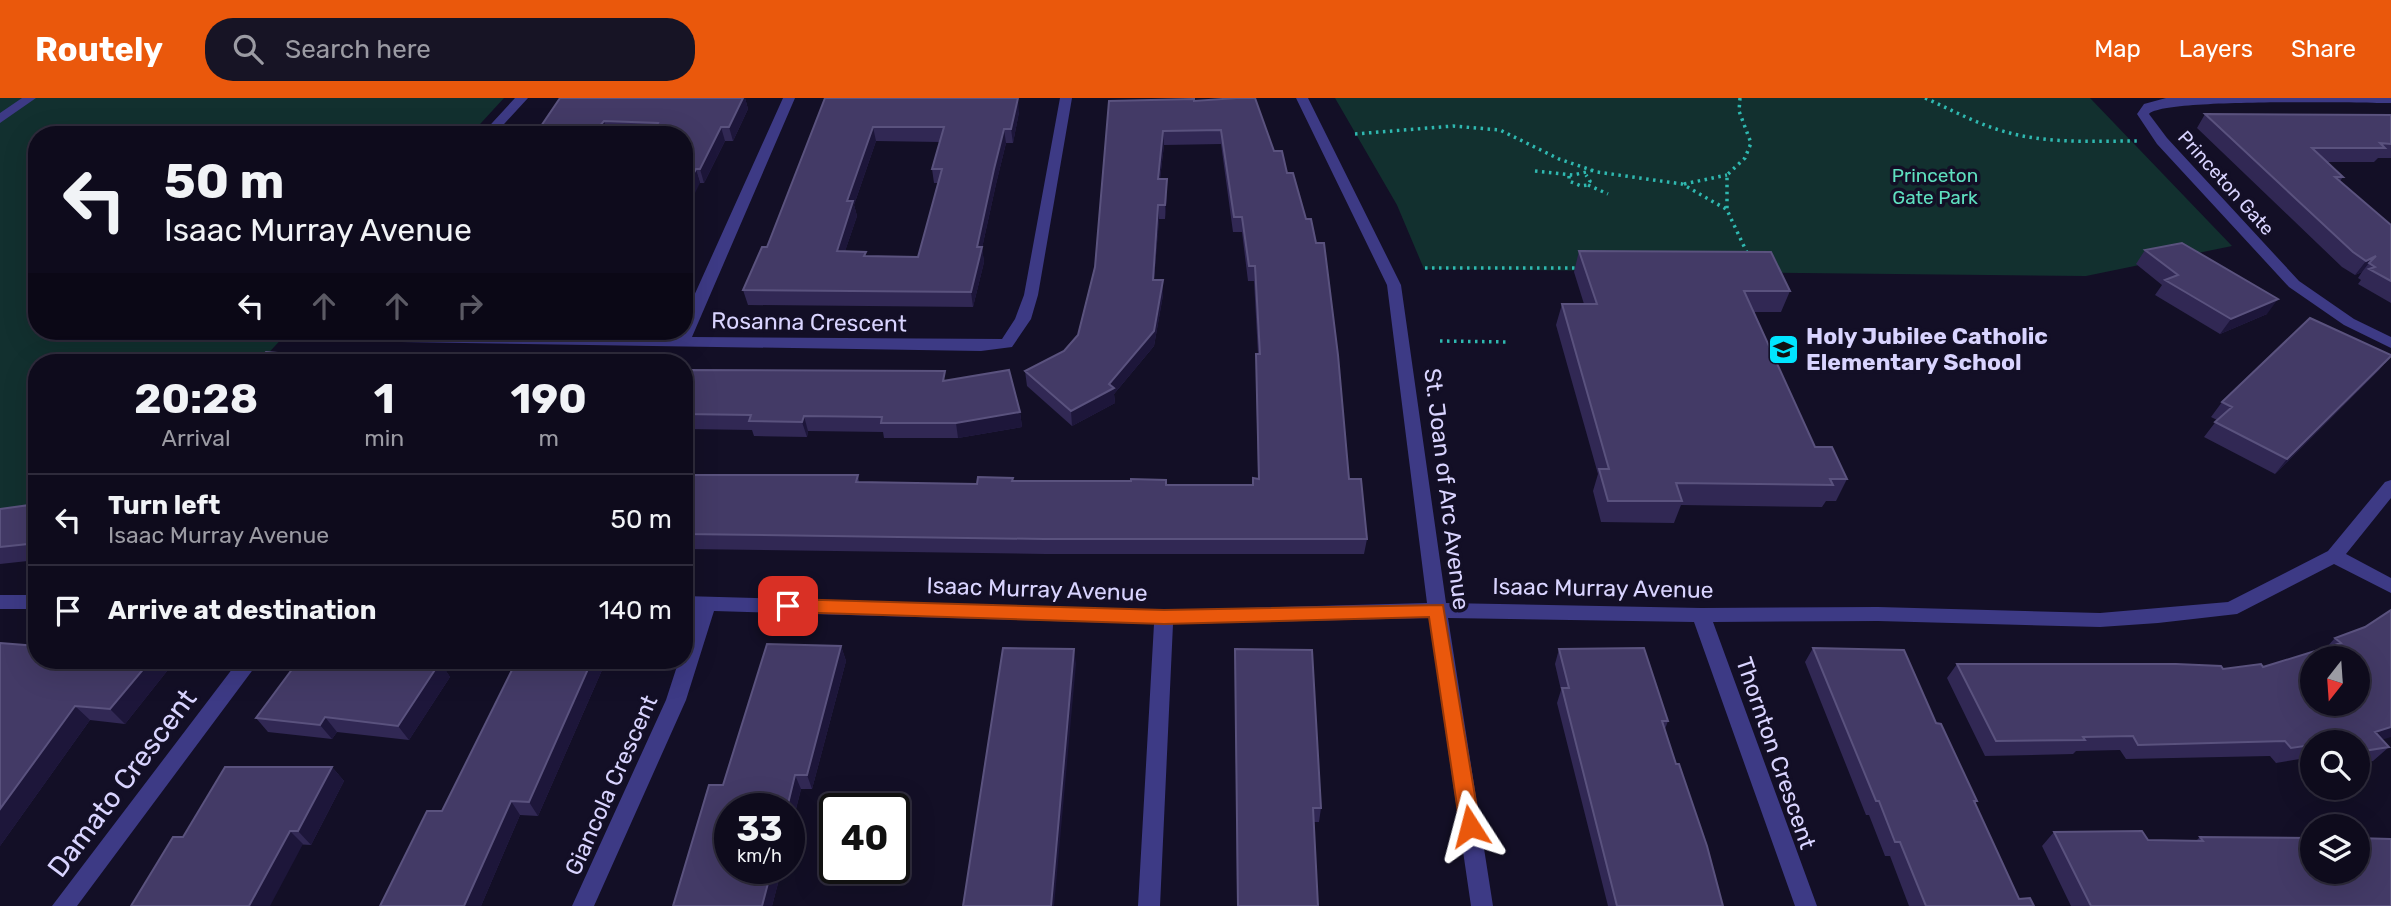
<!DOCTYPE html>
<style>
:root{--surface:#0e0b1c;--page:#171425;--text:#f1f3f6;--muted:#9b9ba3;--line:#2e2b3b;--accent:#ea580c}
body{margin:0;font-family:Rubik,sans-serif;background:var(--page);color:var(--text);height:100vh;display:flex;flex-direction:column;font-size:26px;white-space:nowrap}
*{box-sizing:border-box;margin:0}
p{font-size:23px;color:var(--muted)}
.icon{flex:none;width:38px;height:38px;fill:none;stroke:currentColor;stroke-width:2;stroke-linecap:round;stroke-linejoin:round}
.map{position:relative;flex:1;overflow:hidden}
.sheet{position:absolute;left:28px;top:256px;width:665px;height:315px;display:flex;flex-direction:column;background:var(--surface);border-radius:28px;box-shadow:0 7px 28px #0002,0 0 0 2px var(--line)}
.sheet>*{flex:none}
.hud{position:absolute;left:28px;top:28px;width:665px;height:214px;border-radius:28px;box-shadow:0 7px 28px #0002,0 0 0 2px var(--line);background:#0e0b1c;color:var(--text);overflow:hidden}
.needle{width:46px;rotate:197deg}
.buttons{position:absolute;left:2300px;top:548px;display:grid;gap:14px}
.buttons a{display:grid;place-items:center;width:70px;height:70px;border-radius:50%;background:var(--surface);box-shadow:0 7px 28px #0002,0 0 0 2px var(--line);font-size:35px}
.speed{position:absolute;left:714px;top:695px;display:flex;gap:14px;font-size:35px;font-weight:700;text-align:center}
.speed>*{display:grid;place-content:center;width:91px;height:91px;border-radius:50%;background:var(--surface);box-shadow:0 7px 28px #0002,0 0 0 2px var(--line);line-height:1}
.speed small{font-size:18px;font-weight:400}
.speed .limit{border:4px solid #111;border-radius:10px;background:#fff;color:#111}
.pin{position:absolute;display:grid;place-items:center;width:60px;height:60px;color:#fff;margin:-30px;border-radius:14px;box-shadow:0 4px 10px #0006}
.me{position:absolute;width:77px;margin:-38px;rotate:351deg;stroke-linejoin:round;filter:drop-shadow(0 0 5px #0008)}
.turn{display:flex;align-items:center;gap:24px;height:147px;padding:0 21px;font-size:32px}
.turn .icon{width:91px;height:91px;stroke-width:2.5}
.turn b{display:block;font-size:49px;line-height:60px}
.lanes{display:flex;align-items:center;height:66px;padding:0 21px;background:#0003;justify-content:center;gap:35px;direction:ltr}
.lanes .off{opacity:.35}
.eta{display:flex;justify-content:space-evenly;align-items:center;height:119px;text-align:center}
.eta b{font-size:42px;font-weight:700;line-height:49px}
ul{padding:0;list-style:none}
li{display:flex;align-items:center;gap:21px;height:91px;padding:0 21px;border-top:2px solid var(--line)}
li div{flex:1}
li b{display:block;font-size:26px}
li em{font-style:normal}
header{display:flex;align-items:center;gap:42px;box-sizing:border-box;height:98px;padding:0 35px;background:var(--accent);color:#fff}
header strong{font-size:33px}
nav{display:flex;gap:38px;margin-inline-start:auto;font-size:24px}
.search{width:490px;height:63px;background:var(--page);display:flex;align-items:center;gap:18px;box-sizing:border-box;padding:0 24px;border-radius:28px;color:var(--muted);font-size:26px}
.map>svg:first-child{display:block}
.green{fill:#12302f}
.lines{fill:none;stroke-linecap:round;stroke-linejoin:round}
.path{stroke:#2fb8b0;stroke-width:3.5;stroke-dasharray:2.5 4.5;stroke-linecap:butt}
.minor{fill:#3d3a85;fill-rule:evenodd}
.wall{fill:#312854;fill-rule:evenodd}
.shaded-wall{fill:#1d163a}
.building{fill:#433a66;stroke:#5a527e;stroke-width:2;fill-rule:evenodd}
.route{fill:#ea580c;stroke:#983908;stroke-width:2}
.labels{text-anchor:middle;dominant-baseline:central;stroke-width:7;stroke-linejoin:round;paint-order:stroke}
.far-park-label{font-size:19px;fill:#5fe0c0;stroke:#130f26}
.far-street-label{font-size:19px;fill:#d9d4ff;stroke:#130f26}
.street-label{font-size:23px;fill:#d9d4ff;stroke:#130f26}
.poi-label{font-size:23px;font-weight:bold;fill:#d9d4ff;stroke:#130f26;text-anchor:start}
.near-street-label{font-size:28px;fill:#d9d4ff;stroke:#130f26}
</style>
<header>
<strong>Routely</strong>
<div class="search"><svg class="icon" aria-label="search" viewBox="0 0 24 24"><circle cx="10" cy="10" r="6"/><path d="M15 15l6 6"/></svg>Search here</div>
<nav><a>Map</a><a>Layers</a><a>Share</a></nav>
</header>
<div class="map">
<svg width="2391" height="808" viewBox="0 0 2391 808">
<rect width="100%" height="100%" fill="#130f26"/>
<path class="green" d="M 0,0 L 504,0 L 470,37 L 37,37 L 37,233 L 289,233 L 260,264 L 37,264 L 37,407 L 0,411 Z
M 1335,0 L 2090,0 L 2232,148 L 2086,178 L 1424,171 L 1397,107 Z"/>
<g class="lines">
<path class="path" d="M 1740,0 L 1739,13 L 1751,45 L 1745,60 L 1727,77 L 1727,112 L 1749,159
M 1925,0 C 1952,12 1977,26 2006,34 C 2048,46 2094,43 2137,43
M 1355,36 L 1453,28 L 1500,32 L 1559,61 L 1597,74 L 1682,86 L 1726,111
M 1535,73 L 1573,77 L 1591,73
M 1569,78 L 1569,83 L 1581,88 L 1588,87 L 1590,83 L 1586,77
M 1684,86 L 1727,77
M 1588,87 L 1608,96
M 1425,170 L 1580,170
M 1440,243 L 1510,244"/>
<path class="minor" d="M 22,0 L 36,0 L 0,25 L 0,15 Z
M 515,0 L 528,0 L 494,37 L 481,37 Z
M 783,0 L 795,0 L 692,239 L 1002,241 L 1015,221 L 1024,197 L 1060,0 L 1072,0 L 1038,197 L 1031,221 L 1012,249 L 981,253 L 401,244 L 356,238 L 348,233 L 676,238 L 679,233 L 684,233 L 684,220 Z
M 1296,0 L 1308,0 L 1401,187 L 1446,505 L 1701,510 L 1878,509 L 2100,515 L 2228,504 L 2328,453 L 2385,384 L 2391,382 L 2391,400 L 2346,456 L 2391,480 L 2391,495 L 2334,466 L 2237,516 L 2158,525 L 2100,529 L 1878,523 L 1713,524 L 1817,808 L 1795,808 L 1694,524 L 1448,520 L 1493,808 L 1471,808 L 1429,520 L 1173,526 L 1160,808 L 1138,808 L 1154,526 L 714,513 L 686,602 L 594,808 L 572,808 L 666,602 L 679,562 L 684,562 L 684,546 L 695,513 L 684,512 L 684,498 L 1164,512 L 1427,505 L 1387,187 Z
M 2166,0 L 2391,0 L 2391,5 C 2357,5 2163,0 2149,16 L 2167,40 L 2299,183 L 2354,221 L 2391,239 L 2391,250 L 2344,227 L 2289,189 L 2157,46 L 2137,16 L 2144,6 Z
M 0,497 L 37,497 L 37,511 L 0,511 Z
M 239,562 L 260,562 L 77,808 L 52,808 Z"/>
</g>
<path class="wall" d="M 560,0 L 745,0 L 748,11 L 733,43 L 725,43 L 704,85 L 700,85 L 684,37 L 535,37 Z
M 825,0 L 1019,14 L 1013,45 L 1006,45 L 996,86 L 982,150 L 984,164 L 973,209 L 748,207 L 743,192 L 767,149 ZM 876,43 L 940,44 L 932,71 L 934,85 L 938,85 L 918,159 L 867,159 L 845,153 L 857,118 L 854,107 Z
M 1237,0 L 1367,441 L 1364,456 L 1046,456 L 684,451 L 684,377 L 858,377 L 859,384 L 977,386 L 1013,380 L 1013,383 L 1166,387 L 1253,387 L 1258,381 L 1256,271 L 1256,256 L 1258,256 L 1254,183 L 1248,183 L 1242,134 L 1233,134 L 1221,46 L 1164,47 L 1160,81 L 1167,81 L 1167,96 L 1165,121 L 1159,121 L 1154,182 L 1163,182 L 1163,197 L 1154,248 L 1114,296 L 1115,305 L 1072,328 L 1027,288 L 1025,273 L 1064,253 L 1078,237 L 1095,169 L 1109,3 L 1194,3 Z
M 2205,16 L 2391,17 L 2391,60 L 2378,60 L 2374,64 L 2327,64 L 2343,79 L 2340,83 L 2391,127 L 2391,205 L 2358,186 L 2361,182 L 2358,180 L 2362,174 L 2355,177 L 2342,169 L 2197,30 Z
M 2145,152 L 2267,216 L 2220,236 L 2155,197 L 2162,187 L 2136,166 Z
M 1579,153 L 1790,193 L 1781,214 L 1754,214 L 1815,349 L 1847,381 L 1836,403 L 1826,403 L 1822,409 L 1681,407 L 1674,425 L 1601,424 L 1593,393 L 1598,376 L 1556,227 L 1562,206 L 1584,206 L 1574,174 Z
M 2391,258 L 2379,272 L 2275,376 L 2204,339 L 2217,322 L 2211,319 L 2222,304 Z
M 684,272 L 946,282 L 1020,314 L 1022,329 L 958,340 L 884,340 L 883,334 L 808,333 L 807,339 L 754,338 L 752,332 L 684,331 Z
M 37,406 L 37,462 L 0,466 L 0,411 Z
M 2365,529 L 2382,642 L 2389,649 L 2373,663 L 2357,666 L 2357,644 L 2312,644 L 2312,659 L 2276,665 L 2270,658 L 2126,661 L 2120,652 L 2076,653 L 2073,656 L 1985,658 L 1947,580 L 1957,566 L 2223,571 L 2263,569 L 2326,550 L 2335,540 Z
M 767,546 L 841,548 L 846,563 L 812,691 L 801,691 L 789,739 L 789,710 L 730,710 L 730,770 L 782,770 L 772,808 L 673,808 L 709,687 L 723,687 Z
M 37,548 L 175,563 L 125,626 L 90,622 L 0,748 Z
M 1813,550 L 1936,625 L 1977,703 L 1975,705 L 2019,801 L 2034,808 L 1909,808 L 1890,758 L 1885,758 L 1869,717 L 1866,717 L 1805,564 Z
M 1235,551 L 1321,710 L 1319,724 L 1314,724 L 1318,808 L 1237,808 Z
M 1559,551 L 1668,623 L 1665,631 L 1723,808 L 1608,808 L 1557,605 L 1561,592 L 1555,566 Z
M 606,563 L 538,718 L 520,717 L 481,808 L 380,808 L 442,713 Z
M 374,564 L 440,564 L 450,579 L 409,642 L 337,634 L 332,641 L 268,634 L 256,620 Z
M 332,669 L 344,683 L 311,747 L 183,739 Z
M 2054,734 L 2148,742 L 2196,743 L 2200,739 L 2391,808 L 2071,808 L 2042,748 Z"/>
<path class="shaded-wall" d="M 743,0 L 745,0 L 748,11 L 733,43 L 729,29 Z
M 1018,0 L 1019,14 L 1013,45 L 1011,31 Z
M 604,23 L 609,37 L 592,37 Z
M 721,29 L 725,43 L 704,85 L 700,71 Z
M 873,29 L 876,43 L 854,107 L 857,118 L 840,168 L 837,153 L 847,103 Z
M 1004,31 L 1006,45 L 996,86 L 982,150 L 984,164 L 973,209 L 971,194 L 977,149 L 994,71 Z
M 1163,33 L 1164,47 L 1158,96 L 1158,81 Z
M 696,71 L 700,85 L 684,117 L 684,93 Z
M 1167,81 L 1167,96 L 1165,121 L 1165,107 Z
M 1158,107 L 1159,121 L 1153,196 L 1153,182 Z
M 2376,158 L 2369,165 L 2362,174 L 2355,177 L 2366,163 Z
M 1163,182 L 1163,197 L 1154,248 L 1114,296 L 1115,305 L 1072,328 L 1071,313 L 1109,286 Z
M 2278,201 L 2267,216 L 2220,236 L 2231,221 Z
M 2391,258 L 2379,272 L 2275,376 L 2287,361 Z
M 1020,314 L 1022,329 L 958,340 L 956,325 Z
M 804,318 L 808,333 L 807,339 L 802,324 Z
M 841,548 L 846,563 L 812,691 L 807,677 Z
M 1074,551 L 1076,566 L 1054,808 L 1051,808 Z
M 151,562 L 174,562 L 175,563 L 125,626 L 110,611 Z
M 592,562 L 606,563 L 538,718 L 529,704 Z
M 440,564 L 450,579 L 409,642 L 398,628 Z
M 75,608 L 90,622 L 0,748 L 0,711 Z
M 325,619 L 337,634 L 332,641 L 320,627 Z
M 2391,629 L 2391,639 L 2359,649 L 2375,634 Z
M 332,669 L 344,683 L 311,747 L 298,733 Z
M 795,677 L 801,691 L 789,739 L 789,710 L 787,710 Z
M 511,703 L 520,717 L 481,808 L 464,808 Z
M 290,733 L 303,746 L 270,808 L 249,808 Z
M 772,770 L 782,770 L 772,808 L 762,808 Z"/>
<path class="building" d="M 560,0 L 743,0 L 729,29 L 721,29 L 700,71 L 696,71 L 684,93 L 684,37 L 652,37 L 658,25 L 604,23 L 592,37 L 535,37 Z
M 825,0 L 1018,0 L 1011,31 L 1004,31 L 994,71 L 977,149 L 982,149 L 971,194 L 743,192 L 762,149 L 767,149 ZM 873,29 L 944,29 L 932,71 L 942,71 L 918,159 L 864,158 L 866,154 L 837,153 L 853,103 L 847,103 Z
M 1237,0 L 1255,0 L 1274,53 L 1282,53 L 1287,75 L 1293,75 L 1306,121 L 1311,121 L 1316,145 L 1324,145 L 1338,257 L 1349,381 L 1361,381 L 1367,441 L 1044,441 L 684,436 L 684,377 L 858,377 L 856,384 L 977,386 L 978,379 L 1013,380 L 1012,383 L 1131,383 L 1131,381 L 1166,382 L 1166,387 L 1253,387 L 1253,380 L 1259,381 L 1256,256 L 1260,256 L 1255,168 L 1249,168 L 1242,119 L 1234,119 L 1221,32 L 1163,33 L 1158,81 L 1167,81 L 1165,107 L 1158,107 L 1153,182 L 1163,182 L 1154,233 L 1109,286 L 1114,290 L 1071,313 L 1025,273 L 1064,253 L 1078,237 L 1095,169 L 1109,3 L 1194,1 L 1194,3 Z
M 2205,16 L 2391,17 L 2391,46 L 2380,45 L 2385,50 L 2312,50 L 2343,79 L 2335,79 L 2391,127 L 2391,183 L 2369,171 L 2375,169 L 2369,165 L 2376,158 L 2366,163 L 2353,154 Z
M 2182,145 L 2278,201 L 2231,221 L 2165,182 L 2178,177 L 2145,152 Z
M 1579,153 L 1771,154 L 1790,193 L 1744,193 L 1815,349 L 1832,349 L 1847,381 L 1830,381 L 1833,387 L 1676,385 L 1682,403 L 1608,403 L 1599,371 L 1609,371 L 1562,206 L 1597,206 Z
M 2310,220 L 2391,257 L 2391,258 L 2287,361 L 2215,324 L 2232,309 L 2222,304 Z
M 266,254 L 387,264 L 257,264 Z
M 684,272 L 945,273 L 943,283 L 1009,272 L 1020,314 L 956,325 L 881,325 L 882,319 L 804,318 L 802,324 L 749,323 L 751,317 L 684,316 Z
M 37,406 L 37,445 L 0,449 L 0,411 Z
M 2391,512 L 2391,629 L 2375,634 L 2389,649 L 2357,654 L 2357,644 L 2340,643 L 2312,644 L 2312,647 L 2291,650 L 2285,643 L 2138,647 L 2133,638 L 2083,639 L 2085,642 L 1996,643 L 1957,566 L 2176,566 L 2221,568 L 2223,571 L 2261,566 L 2263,569 L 2341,545 L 2335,540 L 2365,529 ZM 2312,560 L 2357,560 L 2357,606 L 2312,606 Z
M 0,545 L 37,548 L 37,562 L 151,562 L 110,611 L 75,608 L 0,711 Z
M 767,546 L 841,548 L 807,677 L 795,677 L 787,710 L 730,710 L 730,770 L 772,770 L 762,808 L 673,808 L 709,687 L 723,687 Z
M 1003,550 L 1074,551 L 1051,808 L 963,808 Z
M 1644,550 L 1668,623 L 1662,623 L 1676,666 L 1679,666 L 1707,748 L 1723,808 L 1617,808 L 1562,590 L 1569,590 L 1559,551 Z
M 1813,550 L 1904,552 L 1936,625 L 1941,626 L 1977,703 L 1974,703 L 2019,801 L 2030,800 L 2034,808 L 1926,808 L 1900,744 L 1895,744 L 1879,703 L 1876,703 Z
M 1235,551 L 1312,552 L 1321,710 L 1313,710 L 1318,808 L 1238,808 Z
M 299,562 L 348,562 L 374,564 L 376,562 L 417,562 L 440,564 L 398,628 L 325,619 L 320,627 L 256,620 Z
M 517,562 L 592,562 L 529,704 L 511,703 L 464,808 L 380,808 L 427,713 L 442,713 Z
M 225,669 L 332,669 L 298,733 L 290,733 L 249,808 L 131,808 L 173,739 L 183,739 Z
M 2142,733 L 2148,742 L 2203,743 L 2200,739 L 2312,740 L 2312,774 L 2357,774 L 2357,740 L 2391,741 L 2391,808 L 2091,808 L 2054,734 Z"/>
<path class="route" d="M 788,501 L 1164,512 L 1443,507 L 1480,728 L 1477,734 L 1470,737 L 1463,734 L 1460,728 L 1429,519 L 1164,526 L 788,514 L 782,512 L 779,508 L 782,503 Z"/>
<defs>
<symbol id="school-square" viewBox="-11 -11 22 22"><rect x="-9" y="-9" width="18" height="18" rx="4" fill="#00e5ff" stroke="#130f26"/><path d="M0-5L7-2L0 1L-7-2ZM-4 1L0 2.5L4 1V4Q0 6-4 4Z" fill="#111"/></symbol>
</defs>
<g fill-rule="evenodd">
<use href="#school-square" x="1766" y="234" width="35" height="35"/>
</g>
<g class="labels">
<g class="far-park-label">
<text x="1935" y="77">Princeton<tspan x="1935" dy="22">Gate Park</tspan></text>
</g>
<g class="far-street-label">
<text transform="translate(2226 85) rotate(48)">Princeton Gate</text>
</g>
<g class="street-label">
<text transform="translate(809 224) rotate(1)">Rosanna Crescent</text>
<text transform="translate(1447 391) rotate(83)">St. Joan of Arc Avenue</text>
<text transform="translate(1603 490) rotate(1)">Isaac Murray Avenue</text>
<text transform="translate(1037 491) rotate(2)">Isaac Murray Avenue</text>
<text transform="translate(1776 655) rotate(71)">Thornton Crescent</text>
<text transform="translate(611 687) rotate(-66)">Giancola Crescent</text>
</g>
<g class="poi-label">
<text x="1806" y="238">Holy Jubilee Catholic<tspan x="1806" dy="26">Elementary School</tspan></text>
</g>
<g class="near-street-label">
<text transform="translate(122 685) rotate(-53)">Damato Crescent</text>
</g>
</g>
</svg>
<div class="buttons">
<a><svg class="needle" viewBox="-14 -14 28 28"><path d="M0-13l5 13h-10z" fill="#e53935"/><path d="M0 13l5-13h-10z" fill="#9b9ba3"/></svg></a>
<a><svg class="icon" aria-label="search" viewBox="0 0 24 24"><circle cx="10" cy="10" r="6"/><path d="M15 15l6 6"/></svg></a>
<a><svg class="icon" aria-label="layers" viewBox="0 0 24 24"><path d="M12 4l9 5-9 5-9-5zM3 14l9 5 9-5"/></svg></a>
</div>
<div class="speed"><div>33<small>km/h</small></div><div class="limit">40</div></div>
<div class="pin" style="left:788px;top:508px;background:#d93025"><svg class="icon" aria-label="arrive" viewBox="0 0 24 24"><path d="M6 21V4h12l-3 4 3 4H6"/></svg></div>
<svg class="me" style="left:1470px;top:728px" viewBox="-20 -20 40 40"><path d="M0-17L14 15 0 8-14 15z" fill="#ea580c" stroke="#fff" stroke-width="4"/></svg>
<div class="hud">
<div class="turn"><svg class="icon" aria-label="left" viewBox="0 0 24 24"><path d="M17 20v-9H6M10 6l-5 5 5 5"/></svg><div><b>50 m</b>Isaac Murray Avenue</div></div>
<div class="lanes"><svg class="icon" aria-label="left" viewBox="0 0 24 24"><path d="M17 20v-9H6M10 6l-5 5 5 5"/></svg><svg class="icon off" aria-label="ahead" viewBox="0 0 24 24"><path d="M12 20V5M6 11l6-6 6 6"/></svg><svg class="icon off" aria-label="ahead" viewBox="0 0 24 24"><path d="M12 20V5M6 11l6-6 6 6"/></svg><svg class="icon off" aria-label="right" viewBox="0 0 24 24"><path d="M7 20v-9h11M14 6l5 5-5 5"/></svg></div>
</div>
<section class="sheet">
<div class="eta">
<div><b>20:28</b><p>Arrival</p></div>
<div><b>1</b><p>min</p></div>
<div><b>190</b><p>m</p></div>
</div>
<ul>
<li><svg class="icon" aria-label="left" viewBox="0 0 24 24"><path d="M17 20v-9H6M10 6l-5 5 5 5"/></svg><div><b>Turn left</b><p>Isaac Murray Avenue</p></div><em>50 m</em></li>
<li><svg class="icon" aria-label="arrive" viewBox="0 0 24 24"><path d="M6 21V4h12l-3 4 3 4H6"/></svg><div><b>Arrive at destination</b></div><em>140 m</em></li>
</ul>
</section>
</div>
